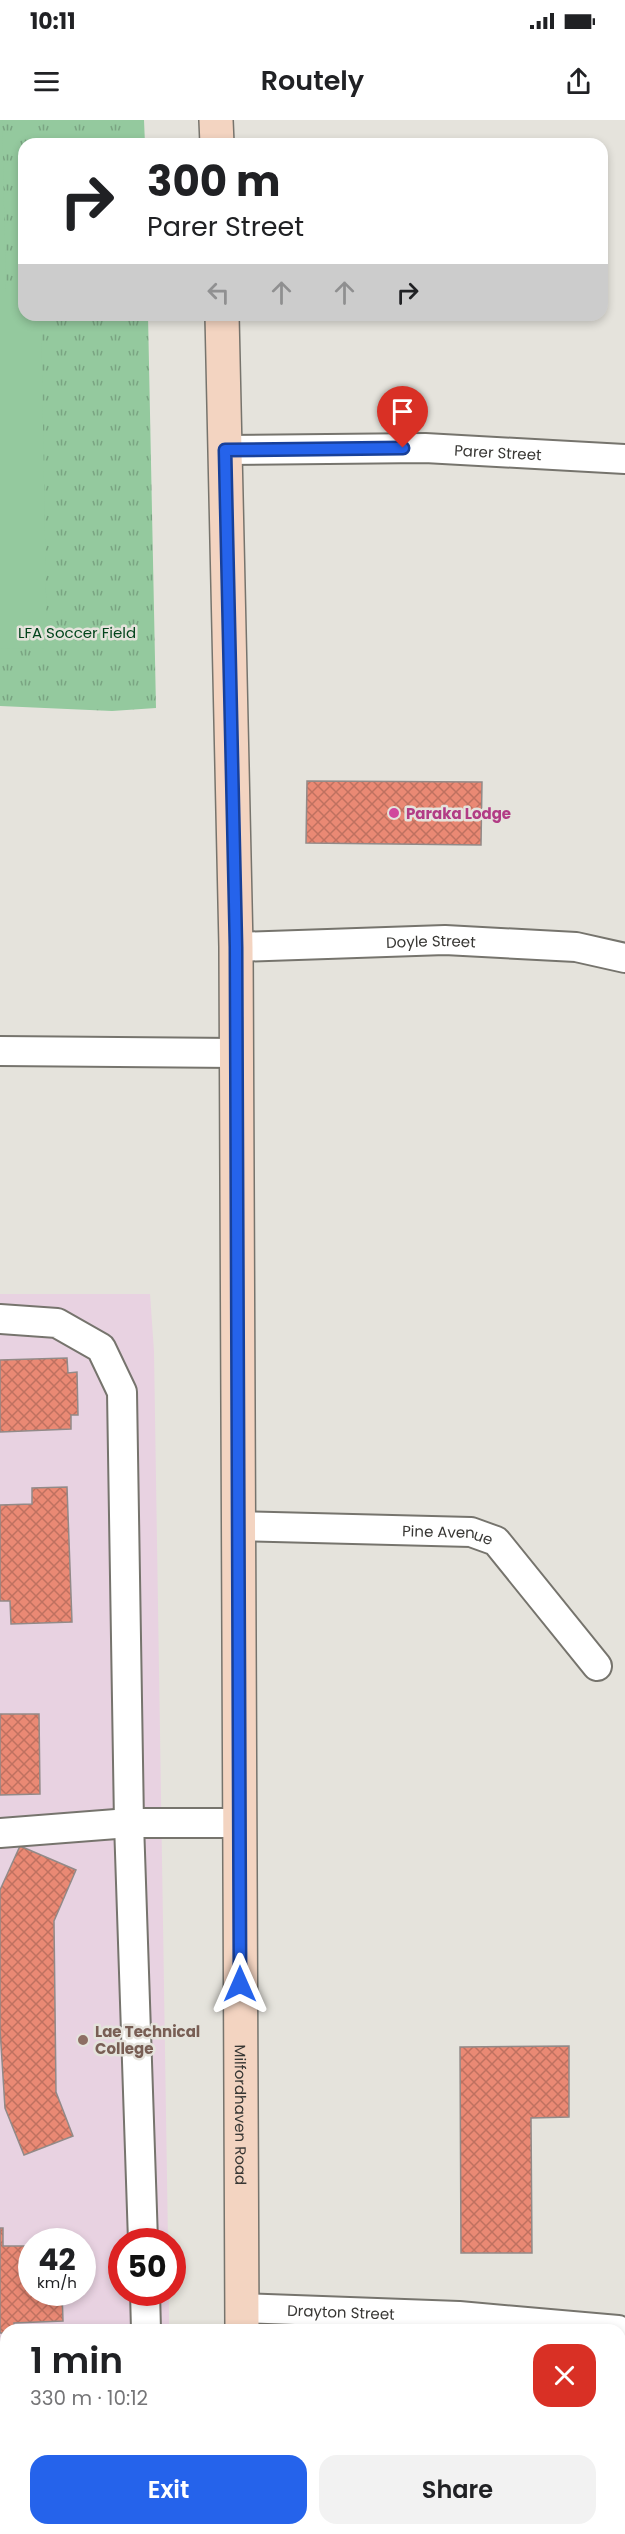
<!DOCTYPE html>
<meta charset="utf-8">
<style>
:root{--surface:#fff;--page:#f2f2f2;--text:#202124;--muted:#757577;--accent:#2563eb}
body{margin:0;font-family:Poppins,sans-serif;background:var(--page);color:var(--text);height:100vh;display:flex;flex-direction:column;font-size:22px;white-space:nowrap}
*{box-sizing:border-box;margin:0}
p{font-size:20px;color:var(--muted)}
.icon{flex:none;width:33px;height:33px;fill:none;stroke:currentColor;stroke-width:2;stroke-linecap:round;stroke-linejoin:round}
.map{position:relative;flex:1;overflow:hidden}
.side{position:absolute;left:0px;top:2204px;width:626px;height:212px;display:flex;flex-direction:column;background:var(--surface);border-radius:18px 18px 0 0;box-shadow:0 3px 9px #0003}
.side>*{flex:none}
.banner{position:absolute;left:18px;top:18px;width:590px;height:183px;border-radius:18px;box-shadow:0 3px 9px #0003;background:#fff;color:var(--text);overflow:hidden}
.speed{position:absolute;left:18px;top:2108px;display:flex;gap:12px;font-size:30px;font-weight:700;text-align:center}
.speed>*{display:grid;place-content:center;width:78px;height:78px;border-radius:50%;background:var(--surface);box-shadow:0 3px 9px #0003;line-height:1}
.speed small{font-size:15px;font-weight:400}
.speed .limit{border:9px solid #d22;background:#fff;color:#111}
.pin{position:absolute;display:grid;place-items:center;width:51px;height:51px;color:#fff;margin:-62px -26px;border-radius:50% 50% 50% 0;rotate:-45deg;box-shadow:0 0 6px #0007}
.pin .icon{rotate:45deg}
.me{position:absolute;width:66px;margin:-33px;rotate:0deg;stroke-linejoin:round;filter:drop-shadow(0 0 4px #0008)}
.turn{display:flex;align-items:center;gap:21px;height:126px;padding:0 30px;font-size:27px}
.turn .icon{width:78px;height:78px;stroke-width:2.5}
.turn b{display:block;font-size:42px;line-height:51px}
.lanes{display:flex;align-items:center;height:57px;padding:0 30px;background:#0003;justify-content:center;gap:30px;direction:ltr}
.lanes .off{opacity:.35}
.round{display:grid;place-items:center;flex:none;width:63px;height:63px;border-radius:18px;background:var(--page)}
.summary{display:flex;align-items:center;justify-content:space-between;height:102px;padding:0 30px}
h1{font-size:36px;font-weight:600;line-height:45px}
.primary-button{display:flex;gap:12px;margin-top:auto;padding:12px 30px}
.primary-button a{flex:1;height:69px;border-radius:18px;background:var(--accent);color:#fff;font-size:24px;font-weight:600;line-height:69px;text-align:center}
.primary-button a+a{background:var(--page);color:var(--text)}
.status{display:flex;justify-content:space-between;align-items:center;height:42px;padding:0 30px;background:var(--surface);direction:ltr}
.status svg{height:16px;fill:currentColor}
header{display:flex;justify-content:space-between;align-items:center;height:78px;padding:0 30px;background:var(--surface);font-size:27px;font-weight:600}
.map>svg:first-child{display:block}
.education{fill:#e8d2e1;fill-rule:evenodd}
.park{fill:url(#park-tufts)}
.pitch{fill:#94c99e}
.building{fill:url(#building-cross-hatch);stroke:#928a88;stroke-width:1.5}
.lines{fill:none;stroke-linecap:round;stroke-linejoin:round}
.minor-casing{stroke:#76746d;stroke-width:32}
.secondary-casing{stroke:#76746d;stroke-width:36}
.minor{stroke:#fff;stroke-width:28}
.secondary{stroke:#f3d4c1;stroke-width:33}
.route-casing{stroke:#184099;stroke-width:15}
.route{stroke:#2563eb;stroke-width:10}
.hotel-dot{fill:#d1479c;stroke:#e5e3dc;stroke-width:2}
.education-dot{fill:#8d6e63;stroke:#e5e3dc;stroke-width:2}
.labels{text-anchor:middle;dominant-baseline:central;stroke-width:5;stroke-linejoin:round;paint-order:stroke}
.street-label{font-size:15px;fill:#383734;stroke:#e5e3dc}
.park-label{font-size:15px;fill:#01441b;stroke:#e5e3dc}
.hotel-label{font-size:15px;font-weight:bold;fill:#b23c85;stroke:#e5e3dc;text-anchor:start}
.education-label{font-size:15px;font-weight:bold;fill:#785e54;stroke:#e5e3dc;text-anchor:start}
</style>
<div class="status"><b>10:11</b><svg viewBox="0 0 49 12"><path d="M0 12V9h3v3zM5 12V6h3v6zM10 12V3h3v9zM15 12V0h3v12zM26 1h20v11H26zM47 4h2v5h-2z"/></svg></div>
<header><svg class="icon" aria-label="menu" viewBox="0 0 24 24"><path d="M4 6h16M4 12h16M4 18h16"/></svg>Routely<svg class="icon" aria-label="share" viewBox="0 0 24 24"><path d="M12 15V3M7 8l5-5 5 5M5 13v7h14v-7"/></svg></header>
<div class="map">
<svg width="625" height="2414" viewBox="0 0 625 2414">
<defs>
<pattern id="park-tufts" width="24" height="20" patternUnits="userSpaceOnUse" patternTransform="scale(1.5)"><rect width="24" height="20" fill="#94c99e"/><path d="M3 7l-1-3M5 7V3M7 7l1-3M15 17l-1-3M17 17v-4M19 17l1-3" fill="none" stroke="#7aa482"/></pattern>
<pattern id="building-cross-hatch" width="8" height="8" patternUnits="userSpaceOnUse" patternTransform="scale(1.5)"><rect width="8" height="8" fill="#ea8974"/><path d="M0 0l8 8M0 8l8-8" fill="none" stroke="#bf7160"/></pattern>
</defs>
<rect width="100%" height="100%" fill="#e5e3dc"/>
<path class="education" d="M 0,1174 L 150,1174 L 154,1232 L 168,2121 L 122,2121 L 122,2172 L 169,2172 L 169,2209 L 6,2210 L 6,2409 L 172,2409 L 172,2414 L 0,2414 ZM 32,2121 L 82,2121 L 82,2172 L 32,2172 Z"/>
<path class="park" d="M 0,0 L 144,0 L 145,24 L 24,24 L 24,195 L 148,195 L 156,588 L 112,591 L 0,586 Z"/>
<path class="pitch" d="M 0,0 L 2,0 L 6,172 L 0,172 Z
M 0,180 L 24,180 L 24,195 L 41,195 L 47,529 L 0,528 Z"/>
<path class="building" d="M 307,661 L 482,662 L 481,725 L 306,723 Z
M 67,1238 L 68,1253 L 77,1252 L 78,1295 L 71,1295 L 71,1309 L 0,1312 L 0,1240 Z
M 67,1367 L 72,1502 L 11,1504 L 10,1481 L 0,1481 L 0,1385 L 32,1384 L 32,1368 Z
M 0,1594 L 39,1594 L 40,1674 L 0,1675 Z
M 20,1726 L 76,1750 L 54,1801 L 56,1972 L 73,2016 L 24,2035 L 5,1988 L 0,1909 L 0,1770 Z
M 569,1926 L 569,1997 L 531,1998 L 532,2133 L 461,2133 L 460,1927 Z
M 0,2108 L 3,2108 L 3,2126 L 32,2126 L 32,2172 L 62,2172 L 63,2201 L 14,2203 L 14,2210 L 6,2210 L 6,2213 L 0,2213 Z
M 0,2240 L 6,2240 L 6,2291 L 0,2291 Z
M 6,2321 L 6,2376 L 0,2376 L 0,2322 Z"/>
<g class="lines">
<defs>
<g id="minor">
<path id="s1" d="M 225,330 L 425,328 L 625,339"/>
<path id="s2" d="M 236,827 L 445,820 L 576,827 L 625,838"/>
<path d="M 0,931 L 236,933"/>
<path d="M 0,1199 L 57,1203 L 101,1228 L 122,1272 L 129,1703 L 143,2121"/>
<path id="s3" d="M 238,1406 L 471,1412 L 496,1421 L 597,1546"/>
<path d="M 0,1713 L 129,1703 L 239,1703"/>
<path d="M 145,2172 L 146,2210"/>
<path id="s4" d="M 242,2188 L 459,2196 L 618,2210"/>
<path d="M 153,2409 L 153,2414"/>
</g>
<g id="secondary">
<path d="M 216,0 L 217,24"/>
<path id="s5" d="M 222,195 L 236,827 L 242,2210"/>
<path d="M 241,2414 L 241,2409"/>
</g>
</defs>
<use href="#minor" class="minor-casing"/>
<use href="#secondary" class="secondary-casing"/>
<use href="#minor" class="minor"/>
<use href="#secondary" class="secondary"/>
</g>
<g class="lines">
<defs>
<path id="route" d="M 240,1864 L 236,827 L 225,330 L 403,328"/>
</defs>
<use href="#route" class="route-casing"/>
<use href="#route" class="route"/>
</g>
<circle class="hotel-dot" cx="394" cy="693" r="6"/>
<circle class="education-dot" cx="83" cy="1920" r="6"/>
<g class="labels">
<g class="street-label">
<text stroke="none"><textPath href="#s1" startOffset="273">Parer Street</textPath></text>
<text stroke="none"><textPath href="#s2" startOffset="195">Doyle Street</textPath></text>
<text stroke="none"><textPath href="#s3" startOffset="210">Pine Avenue</textPath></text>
<text stroke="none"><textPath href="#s5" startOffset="1800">Milfordhaven Road</textPath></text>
<text stroke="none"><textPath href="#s4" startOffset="99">Drayton Street</textPath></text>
</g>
<g class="park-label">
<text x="77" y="512">LFA Soccer Field</text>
</g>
<g class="hotel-label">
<text x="406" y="693">Paraka Lodge</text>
</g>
<g class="education-label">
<text x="95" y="1911">Lae Technical<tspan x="95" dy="17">College</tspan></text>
</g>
</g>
</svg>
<div class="speed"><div>42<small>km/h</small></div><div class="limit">50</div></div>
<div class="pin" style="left:403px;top:328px;background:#d93025"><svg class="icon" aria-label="arrive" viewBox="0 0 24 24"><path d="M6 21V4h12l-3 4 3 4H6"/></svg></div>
<svg class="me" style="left:240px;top:1864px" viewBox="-20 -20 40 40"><path d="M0-17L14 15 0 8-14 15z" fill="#2563eb" stroke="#fff" stroke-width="4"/></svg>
<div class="banner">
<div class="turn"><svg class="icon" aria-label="right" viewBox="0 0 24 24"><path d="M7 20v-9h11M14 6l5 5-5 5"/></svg><div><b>300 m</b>Parer Street</div></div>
<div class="lanes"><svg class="icon off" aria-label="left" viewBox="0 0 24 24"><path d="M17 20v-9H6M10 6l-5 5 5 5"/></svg><svg class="icon off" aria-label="ahead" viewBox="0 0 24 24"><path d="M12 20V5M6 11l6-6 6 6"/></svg><svg class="icon off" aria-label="ahead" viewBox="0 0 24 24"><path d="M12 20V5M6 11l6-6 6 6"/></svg><svg class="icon" aria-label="right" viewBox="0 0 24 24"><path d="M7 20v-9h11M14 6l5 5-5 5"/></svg></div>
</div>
<section class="side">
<div class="summary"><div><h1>1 min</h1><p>330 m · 10:12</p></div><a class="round" style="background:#d93025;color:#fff"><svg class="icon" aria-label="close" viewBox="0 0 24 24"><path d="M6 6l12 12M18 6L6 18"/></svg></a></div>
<div class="primary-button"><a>Exit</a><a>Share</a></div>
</section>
</div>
